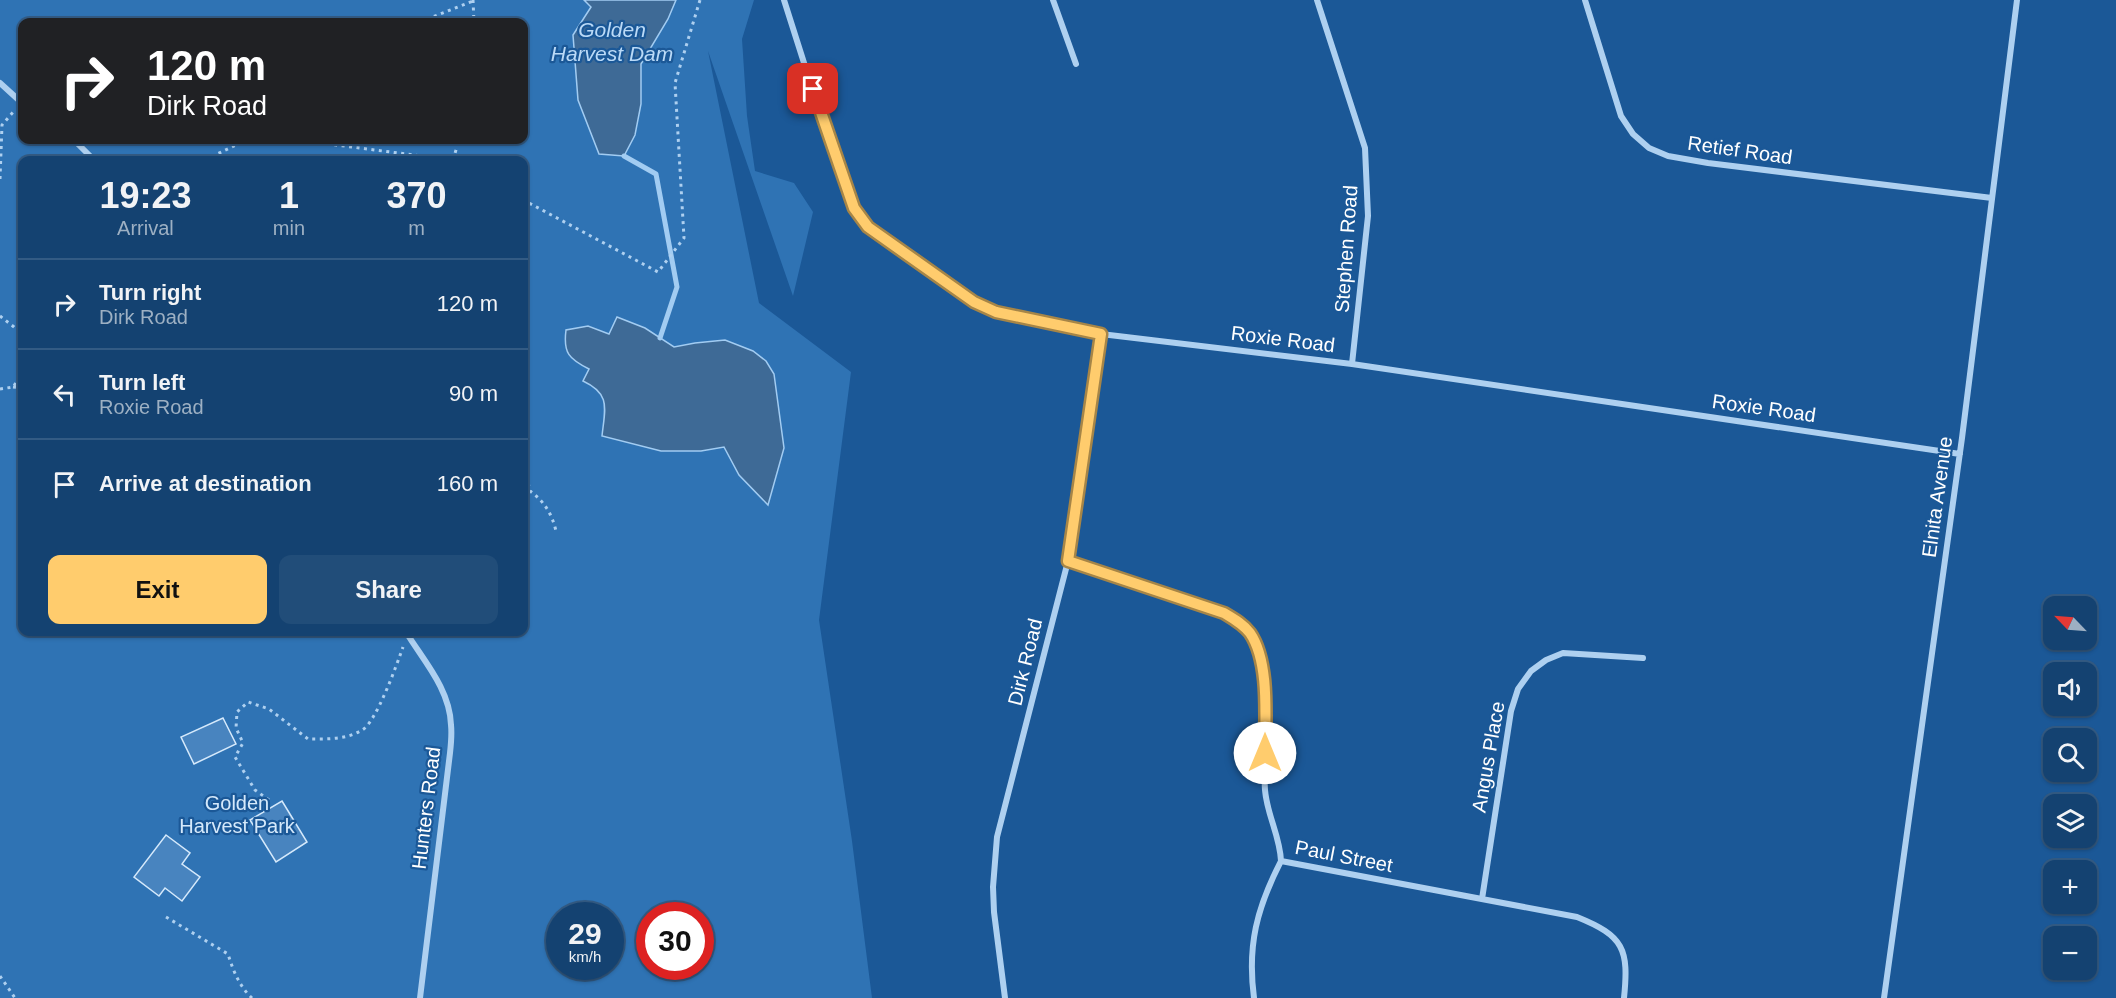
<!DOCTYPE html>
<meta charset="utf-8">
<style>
:root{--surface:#144271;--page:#214d79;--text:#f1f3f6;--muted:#9db0c3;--line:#335b84;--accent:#ffcc6d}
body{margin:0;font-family:Helvetica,sans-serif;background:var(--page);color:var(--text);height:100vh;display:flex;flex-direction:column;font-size:22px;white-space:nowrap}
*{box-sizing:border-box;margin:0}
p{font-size:20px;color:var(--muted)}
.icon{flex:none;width:33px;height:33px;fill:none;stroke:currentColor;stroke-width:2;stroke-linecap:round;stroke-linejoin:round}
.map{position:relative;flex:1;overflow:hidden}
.details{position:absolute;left:18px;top:156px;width:510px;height:480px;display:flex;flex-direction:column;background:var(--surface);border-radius:12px;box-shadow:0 2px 4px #0004,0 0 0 2px var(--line)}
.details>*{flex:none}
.top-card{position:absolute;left:18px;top:18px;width:510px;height:126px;border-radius:12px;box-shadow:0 2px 4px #0004,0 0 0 2px var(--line);background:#202124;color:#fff;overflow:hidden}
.needle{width:39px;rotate:295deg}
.controls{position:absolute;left:2043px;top:596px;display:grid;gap:12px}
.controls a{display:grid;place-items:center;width:54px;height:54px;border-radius:12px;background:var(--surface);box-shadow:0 2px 4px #0004,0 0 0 2px var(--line);font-size:30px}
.speed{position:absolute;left:546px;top:902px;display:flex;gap:12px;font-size:30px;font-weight:700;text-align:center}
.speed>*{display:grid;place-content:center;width:78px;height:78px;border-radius:50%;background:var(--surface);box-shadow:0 2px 4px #0004,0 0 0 2px var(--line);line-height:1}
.speed small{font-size:15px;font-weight:400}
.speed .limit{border:9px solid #d22;background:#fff;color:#111}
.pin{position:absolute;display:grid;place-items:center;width:51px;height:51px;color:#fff;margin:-26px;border-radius:12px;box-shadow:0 3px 9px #0006}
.me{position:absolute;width:66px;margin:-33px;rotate:0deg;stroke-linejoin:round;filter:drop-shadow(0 0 4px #0008)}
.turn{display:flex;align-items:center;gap:21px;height:126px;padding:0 30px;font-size:27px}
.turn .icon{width:78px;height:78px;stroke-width:2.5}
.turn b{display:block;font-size:42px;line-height:51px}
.eta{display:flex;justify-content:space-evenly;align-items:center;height:102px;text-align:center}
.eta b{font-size:36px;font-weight:800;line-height:42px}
.button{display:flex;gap:12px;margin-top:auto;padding:12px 30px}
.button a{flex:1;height:69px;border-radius:12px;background:var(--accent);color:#111;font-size:24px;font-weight:800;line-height:69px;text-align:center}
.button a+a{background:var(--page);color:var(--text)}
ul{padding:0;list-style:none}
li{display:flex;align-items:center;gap:18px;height:90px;padding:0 30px;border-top:2px solid var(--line)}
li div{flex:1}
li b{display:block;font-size:22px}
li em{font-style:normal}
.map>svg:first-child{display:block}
.green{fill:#2f73b4;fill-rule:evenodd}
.water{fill:#3e6a96;stroke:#a2ccf2;stroke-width:1.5}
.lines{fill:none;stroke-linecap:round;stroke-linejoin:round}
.stream{stroke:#a2ccf2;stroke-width:5}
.building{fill:#4884bf;stroke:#d5e9fb;stroke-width:1.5}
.path{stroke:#aed0f0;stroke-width:3;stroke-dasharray:3 4.5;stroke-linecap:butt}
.minor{stroke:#aed0f0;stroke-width:6}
.route-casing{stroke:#a68547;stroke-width:15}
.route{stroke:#ffcc6d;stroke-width:10}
.labels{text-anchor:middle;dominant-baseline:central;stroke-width:4.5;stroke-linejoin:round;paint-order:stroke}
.street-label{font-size:20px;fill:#fff;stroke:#1b5897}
.park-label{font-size:20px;fill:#d5e9fb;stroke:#1b5897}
.water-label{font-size:21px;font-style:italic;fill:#bbdaf7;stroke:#1b5897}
</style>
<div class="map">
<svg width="2116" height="998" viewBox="0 0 2116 998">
<rect width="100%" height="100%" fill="#1b5897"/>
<path class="green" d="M 0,0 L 754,0 L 742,39 L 747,116 L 755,171 L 794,183 L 813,212 L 793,296 L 708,51 L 759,303 L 851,372 L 819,620 L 852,841 L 872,998 L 0,998 ZM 22,22 L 524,22 L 524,140 L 22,140 ZM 22,160 L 524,160 L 524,632 L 22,632 ZM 560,915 L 610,915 L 610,966 L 560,966 ZM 650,915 L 700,915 L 700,966 L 650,966 Z"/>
<path class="water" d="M 584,0 L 676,0 L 668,19 L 641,64 L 641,104 L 635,135 L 624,156 L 599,154 L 578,100 L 573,35 L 591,7 Z
M 617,317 L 645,328 L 674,347 L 695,343 L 725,340 L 753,351 L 766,361 L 774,374 L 784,448 L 768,505 L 739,475 L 724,447 L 701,451 L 661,451 L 602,436 C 605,408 611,394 583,381 L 589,369 C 569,359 563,353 566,330 L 588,326 L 609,334 Z"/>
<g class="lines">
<path class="stream" d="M 624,156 L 656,174 L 677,287 L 660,338"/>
</g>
<path class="building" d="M 223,718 L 236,744 L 194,764 L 181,737 Z
M 282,801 L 307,842 L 276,862 L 250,820 Z
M 166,835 L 190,853 L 182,864 L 200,877 L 182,901 L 165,888 L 159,896 L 134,877 Z"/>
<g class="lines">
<path class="path" d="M 473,0 L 474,22
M 420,22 L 473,1
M 297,140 L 453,160
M 205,160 L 246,140
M 453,160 L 459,140
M 0,179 L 2,125 L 14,111
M 524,198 L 529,203 L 658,272 L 684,238 L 675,83 L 700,0
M 524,213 L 526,205 L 529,203
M 0,316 L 14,327 L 22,335
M 13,387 L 22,388
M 0,389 L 13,387 L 22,374
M 524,477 L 528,482 L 530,491 C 544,501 552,514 556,531
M 269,800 L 255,790 L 235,757 L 243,743 L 236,728 L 237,712 L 248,702 L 269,709 L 308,739 C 326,739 346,740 362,730 C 376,723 397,664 403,647
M 166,917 L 228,954 C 233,970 239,986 252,998
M 0,976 L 15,998"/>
<path class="minor" d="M 784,0 L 826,132 L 854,208 L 868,227 L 923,268 L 974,302 L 996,312 L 1101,334 L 1352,364 L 1960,454
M 1053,0 L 1076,64
M 1317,0 L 1365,148 L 1368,216 L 1352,364
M 1585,0 L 1621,116 L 1633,134 L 1649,148 L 1668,156 L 1708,163 L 1992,198
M 0,83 L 22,103
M 74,140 L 94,160
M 1068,561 L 1224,613 C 1234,618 1242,624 1249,633 C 1274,666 1262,749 1265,790 C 1267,815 1280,836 1281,861 L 1577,917 C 1624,936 1629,949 1624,998
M 406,632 C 423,660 450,689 451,725 C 452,734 451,744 450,753 L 420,998
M 1482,899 L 1511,711 L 1518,689 L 1531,671 L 1546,660 L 1563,653 L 1643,658
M 1005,998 L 994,912 L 993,887 L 997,837 L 1068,561 L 1101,334
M 1254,998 C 1247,945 1257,908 1281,861
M 1884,998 L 1962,438 L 2017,0"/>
</g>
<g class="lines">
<defs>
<path id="route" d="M 813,89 L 854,208 L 868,227 L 974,302 L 996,312 L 1101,334 L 1068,561 L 1224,613 C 1234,619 1243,624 1250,633 C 1270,662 1265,719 1265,753"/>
</defs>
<use href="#route" class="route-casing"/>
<use href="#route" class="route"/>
</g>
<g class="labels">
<g class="street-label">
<text transform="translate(1740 150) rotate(8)">Retief Road</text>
<text transform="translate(1346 249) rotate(-86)">Stephen Road</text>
<text transform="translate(1283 339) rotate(7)">Roxie Road</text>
<text transform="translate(1764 408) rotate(8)">Roxie Road</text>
<text transform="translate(1937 497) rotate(-82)">Elnita Avenue</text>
<text transform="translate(1025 662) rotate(-76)">Dirk Road</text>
<text transform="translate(1488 757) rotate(-80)">Angus Place</text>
<text transform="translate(426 808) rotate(-83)">Hunters Road</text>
<text transform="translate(1344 856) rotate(11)">Paul Street</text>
</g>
<g class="park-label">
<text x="237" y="803">Golden<tspan x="237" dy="23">Harvest Park</tspan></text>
</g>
<g class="water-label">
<text x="612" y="29">Golden<tspan x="612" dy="24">Harvest Dam</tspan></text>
</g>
</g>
</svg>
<div class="controls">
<a><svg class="needle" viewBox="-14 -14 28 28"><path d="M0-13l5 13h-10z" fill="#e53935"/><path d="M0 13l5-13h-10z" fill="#9db0c3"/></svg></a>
<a><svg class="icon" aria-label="sound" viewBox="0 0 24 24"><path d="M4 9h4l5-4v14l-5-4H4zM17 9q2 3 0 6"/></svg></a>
<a><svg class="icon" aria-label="search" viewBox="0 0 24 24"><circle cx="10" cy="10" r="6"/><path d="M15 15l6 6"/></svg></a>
<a><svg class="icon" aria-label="layers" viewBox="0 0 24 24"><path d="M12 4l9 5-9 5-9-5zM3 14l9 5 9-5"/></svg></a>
<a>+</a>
<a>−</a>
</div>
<div class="speed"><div>29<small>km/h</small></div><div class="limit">30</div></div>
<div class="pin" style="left:813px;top:89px;background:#d93025"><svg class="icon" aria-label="arrive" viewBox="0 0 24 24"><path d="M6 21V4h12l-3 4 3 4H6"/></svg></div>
<svg class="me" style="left:1265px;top:753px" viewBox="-20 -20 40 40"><circle r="19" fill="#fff"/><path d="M0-13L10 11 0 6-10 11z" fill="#ffcc6d"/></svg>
<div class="top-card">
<div class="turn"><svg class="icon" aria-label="right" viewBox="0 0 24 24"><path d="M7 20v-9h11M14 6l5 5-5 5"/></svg><div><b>120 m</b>Dirk Road</div></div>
</div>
<section class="details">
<div class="eta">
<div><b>19:23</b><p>Arrival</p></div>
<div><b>1</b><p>min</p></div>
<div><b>370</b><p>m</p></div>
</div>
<ul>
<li><svg class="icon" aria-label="right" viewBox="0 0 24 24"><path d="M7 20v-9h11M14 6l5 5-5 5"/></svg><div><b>Turn right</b><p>Dirk Road</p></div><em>120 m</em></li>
<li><svg class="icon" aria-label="left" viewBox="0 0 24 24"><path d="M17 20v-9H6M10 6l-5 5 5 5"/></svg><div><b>Turn left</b><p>Roxie Road</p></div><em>90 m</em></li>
<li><svg class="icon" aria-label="arrive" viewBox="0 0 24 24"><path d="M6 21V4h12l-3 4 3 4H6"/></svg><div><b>Arrive at destination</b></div><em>160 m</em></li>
</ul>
<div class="button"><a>Exit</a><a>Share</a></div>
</section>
</div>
